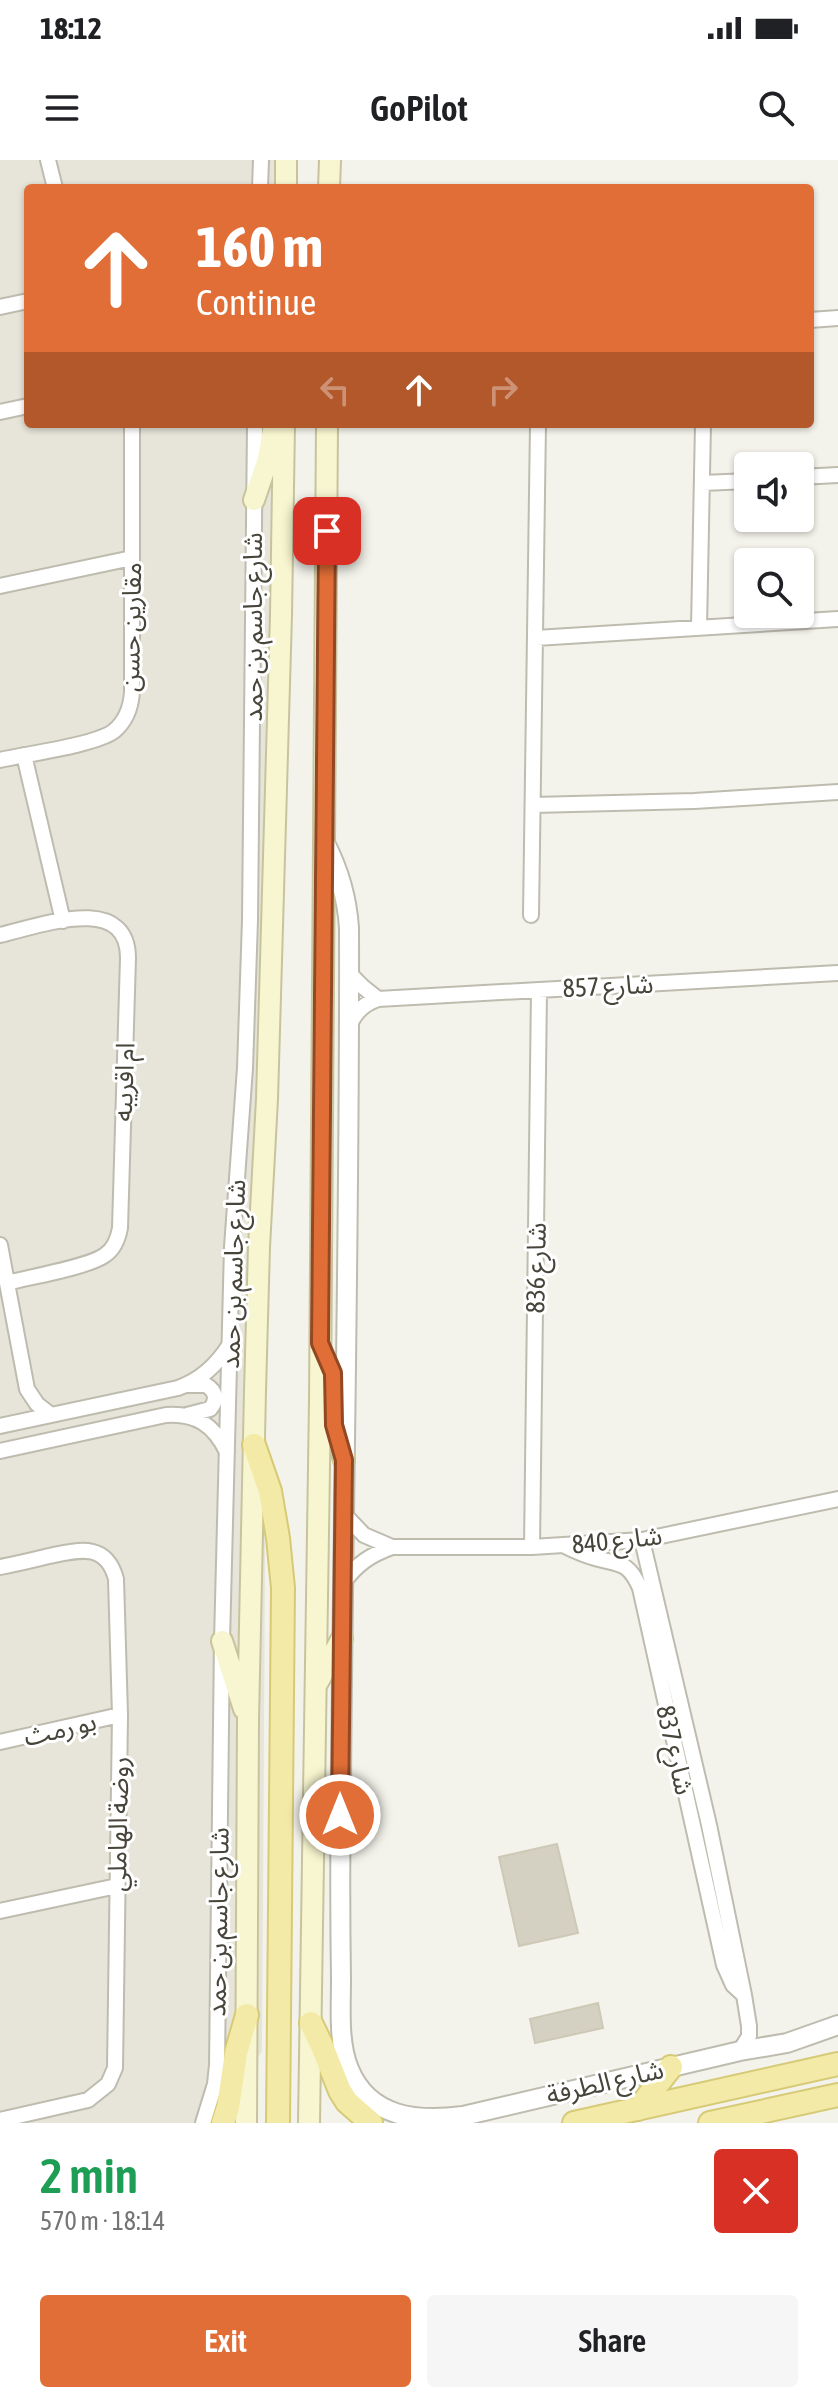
<!DOCTYPE html>
<meta charset="utf-8">
<style>
:root{--surface:#fff;--page:#f6f6f6;--text:#202124;--muted:#757577;--accent:#e06e36}
body{margin:0;font-family:"Asap Condensed","Noto Sans Arabic",sans-serif;background:var(--page);color:var(--text);height:100vh;display:flex;flex-direction:column;font-size:30px;white-space:nowrap}
*{box-sizing:border-box;margin:0}
p{font-size:26px;color:var(--muted)}
.icon{flex:none;width:44px;height:44px;fill:none;stroke:currentColor;stroke-width:2;stroke-linecap:round;stroke-linejoin:round}
.map{position:relative;height:1963px;overflow:hidden}
.drawer{display:flex;flex-direction:column;background:var(--surface);flex:1}
.drawer>*{flex:none}
.banner{position:absolute;left:24px;top:24px;width:790px;height:244px;border-radius:8px;box-shadow:0 2px 6px #0004;background:#e06e36;color:#fff;overflow:hidden}
.tools{position:absolute;left:734px;top:292px;display:grid;gap:16px}
.tools a{display:grid;place-items:center;width:80px;height:80px;border-radius:8px;background:var(--surface);box-shadow:0 2px 6px #0004;font-size:40px}
.pin{position:absolute;display:grid;place-items:center;width:68px;height:68px;color:#fff;margin:-34px;border-radius:16px;box-shadow:0 4px 12px #0006}
.me{position:absolute;width:88px;margin:-44px;rotate:0deg;stroke-linejoin:round;filter:drop-shadow(0 0 6px #0008)}
.turn{display:flex;align-items:center;gap:28px;height:168px;padding:0 40px;font-size:36px}
.turn .icon{width:104px;height:104px;stroke-width:2.5}
.turn b{display:block;font-size:56px;line-height:68px}
.lanes{display:flex;align-items:center;height:76px;padding:0 40px;background:#0003;justify-content:center;gap:40px;direction:ltr}
.lanes .off{opacity:.35}
.round{display:grid;place-items:center;flex:none;width:84px;height:84px;border-radius:8px;background:var(--page)}
.head{display:flex;align-items:center;justify-content:space-between;height:136px;padding:0 40px}
h1{font-size:48px;font-weight:600;line-height:60px;color:#1e9e55}
.cta{display:flex;gap:16px;margin-top:auto;padding:16px 40px}
.cta a{flex:1;height:92px;border-radius:8px;background:var(--accent);color:#fff;font-size:32px;font-weight:600;line-height:92px;text-align:center}
.cta a+a{background:var(--page);color:var(--text)}
.status{display:flex;justify-content:space-between;align-items:center;height:56px;padding:0 40px;background:var(--surface);direction:ltr}
.status svg{height:22px;fill:currentColor}
header{display:flex;justify-content:space-between;align-items:center;height:104px;padding:0 40px;background:var(--surface);font-size:36px;font-weight:600}
.map>svg:first-child{display:block}
.residential{fill:#e7e5da}
.building{fill:#d4d0c2;stroke:#cec9b6;stroke-width:2}
.lines{fill:none;stroke-linecap:round;stroke-linejoin:round}
.minor-casing{stroke:#bebcaf;stroke-width:18}
.tertiary-casing{stroke:#bebcaf;stroke-width:22}
.secondary-casing{stroke:#c7c49d;stroke-width:24}
.primary-casing{stroke:#d6ca77;stroke-width:26}
.minor{stroke:#fff;stroke-width:14}
.tertiary{stroke:#fff;stroke-width:18}
.secondary{stroke:#f8f6d0;stroke-width:20}
.primary{stroke:#f2eaa6;stroke-width:22}
.route-casing{stroke:#924823;stroke-width:20}
.route{stroke:#e06e36;stroke-width:14}
.labels{text-anchor:middle;dominant-baseline:central;stroke-width:6;stroke-linejoin:round;paint-order:stroke}
.street-label{font-size:26px;fill:#47443a;stroke:#fff}
</style>
<div class="status"><b>18:12</b><svg viewBox="0 0 49 12"><path d="M0 12V9h3v3zM5 12V6h3v6zM10 12V3h3v9zM15 12V0h3v12zM26 1h20v11H26zM47 4h2v5h-2z"/></svg></div>
<header><svg class="icon" aria-label="menu" viewBox="0 0 24 24"><path d="M4 6h16M4 12h16M4 18h16"/></svg>GoPilot<svg class="icon" aria-label="search" viewBox="0 0 24 24"><circle cx="10" cy="10" r="6"/><path d="M15 15l6 6"/></svg></header>
<div class="map">
<svg width="838" height="1963" viewBox="0 0 838 1963">
<rect width="100%" height="100%" fill="#f4f3eb"/>
<path class="residential" d="M 0,0 L 274,0 L 274,28 L 28,28 L 28,264 L 272,264 L 262,1892 L 201,1963 L 0,1963 Z"/>
<path class="building" d="M 557,1684 L 578,1773 L 519,1786 L 499,1697 Z
M 598,1843 L 603,1868 L 535,1883 L 530,1859 Z"/>
<g class="lines">
<defs>
<path id="minor" d="M 48,0 L 55,28
M 260,28 L 261,0
M 0,147 L 28,141
M 810,160 L 838,158
M 0,252 L 28,246
M 800,317 L 838,315
M 703,323 L 748,321
M 0,426 L 132,398
M 699,468 L 703,264
M 536,478 L 838,459
M 24,595 L 63,761
M 0,600 C 26,594 96,585 114,571 C 126,561 131,547 132,532 L 132,264
M 533,645 L 694,641 L 838,632
M 531,755 L 538,264
M 0,775 C 39,766 128,732 128,798 L 120,1068 C 118,1079 114,1089 105,1095 C 89,1107 29,1117 7,1123 L 0,1085
M 349,813 L 363,827 L 378,839
M 349,867 C 354,853 363,844 378,839 L 838,813
M 7,1123 L 27,1229 L 37,1244 L 51,1255
M 187,1255 L 210,1249 C 218,1240 216,1231 206,1225 L 188,1225
M 0,1266 L 178,1228 C 201,1220 217,1205 230,1184
M 0,1291 L 166,1255 C 196,1253 214,1265 227,1292
M 343,1353 L 364,1375 L 392,1387 L 532,1387 L 642,1380 L 838,1339
M 642,1380 L 709,1665 L 744,1835 L 749,1866 L 749,1876 L 740,1891
M 565,1386 C 575,1391 584,1395 595,1398 C 620,1405 628,1401 640,1428 L 724,1805 L 733,1825 L 744,1835
M 532,1387 L 539,830
M 0,1407 C 16,1404 33,1400 49,1396 C 79,1390 106,1382 116,1419 L 120,1555 L 115,1908 L 108,1924 L 88,1940 L 0,1960
M 343,1423 C 357,1404 370,1395 392,1387
M 0,1582 L 120,1555
M 0,1751 L 117,1726
M 203,1963 L 215,1924 L 217,1905 L 222,1481 L 232,1087 L 245,908 L 250,760 L 255,264"/>
<path id="tertiary" d="M 325,683 C 339,710 347,737 349,768 C 350,1054 343,1341 341,1627 C 340,1691 340,1756 341,1820 C 341,1848 338,1882 349,1909 C 369,1958 417,1962 463,1956 L 740,1891 L 787,1883 L 838,1865"/>
<path id="secondary" d="M 286,28 L 286,0
M 329,28 L 330,0
M 254,340 L 268,299 L 274,264
M 333,1238 L 334,1265 L 344,1300
M 222,1481 L 244,1549
M 318,1522 L 342,1478
M 246,1963 L 248,1560 L 255,1231 L 259,1087 L 267,939 L 281,455 L 284,264
M 309,1963 L 320,1241 L 327,264"/>
<path id="primary" d="M 254,1285 L 270,1331 L 278,1378 L 283,1428 L 278,1963
M 311,1863 L 322,1886 L 340,1931 L 347,1942 L 371,1963
M 638,1949 L 671,1907
M 223,1963 L 228,1947 L 236,1893 L 247,1855
M 574,1963 L 838,1904
M 710,1963 L 838,1935"/>
</defs>
<use href="#minor" class="minor-casing"/>
<use href="#tertiary" class="tertiary-casing"/>
<use href="#secondary" class="secondary-casing"/>
<use href="#primary" class="primary-casing"/>
<use href="#minor" class="minor"/>
<use href="#tertiary" class="tertiary"/>
<use href="#secondary" class="secondary"/>
<use href="#primary" class="primary"/>
</g>
<g class="lines">
<defs>
<path id="route" d="M 327,371 L 320,1183 L 333,1213 L 334,1265 L 344,1300 L 340,1655"/>
</defs>
<use href="#route" class="route-casing"/>
<use href="#route" class="route"/>
</g>
<g class="labels">
<g class="street-label">
<text transform="translate(131 467) rotate(-89)">مقارين حسن</text>
<text transform="translate(253 467) rotate(-90)">شارع جاسم بن حمد</text>
<text transform="translate(608 826) rotate(-3)">شارع 857</text>
<text transform="translate(124 922) rotate(-88)">ام اقريبه</text>
<text transform="translate(536 1108) rotate(-89)">شارع 836</text>
<text transform="translate(233 1114) rotate(-88)">شارع جاسم بن حمد</text>
<text transform="translate(617 1380) rotate(-6)">شارع 840</text>
<text transform="translate(60 1569) rotate(-13)">بو رمث</text>
<text transform="translate(675 1590) rotate(77)">شارع 837</text>
<text transform="translate(118 1664) rotate(-89)">روضة الهاملي</text>
<text transform="translate(218 1762) rotate(-89)">شارع جاسم بن حمد</text>
<text transform="translate(605 1922) rotate(-13)">شارع الطرفة</text>
</g>
</g>
</svg>
<div class="tools">
<a><svg class="icon" aria-label="sound" viewBox="0 0 24 24"><path d="M4 9h4l5-4v14l-5-4H4zM17 9q2 3 0 6"/></svg></a>
<a><svg class="icon" aria-label="search" viewBox="0 0 24 24"><circle cx="10" cy="10" r="6"/><path d="M15 15l6 6"/></svg></a>
</div>
<div class="pin" style="left:327px;top:371px;background:#d93025"><svg class="icon" aria-label="arrive" viewBox="0 0 24 24"><path d="M6 21V4h12l-3 4 3 4H6"/></svg></div>
<svg class="me" style="left:340px;top:1655px" viewBox="-20 -20 40 40"><circle r="17" fill="#e06e36" stroke="#fff" stroke-width="3"/><path d="M0-11L8 9 0 5-8 9z" fill="#fff"/></svg>
<div class="banner">
<div class="turn"><svg class="icon" aria-label="ahead" viewBox="0 0 24 24"><path d="M12 20V5M6 11l6-6 6 6"/></svg><div><b>160 m</b>Continue</div></div>
<div class="lanes"><svg class="icon off" aria-label="left" viewBox="0 0 24 24"><path d="M17 20v-9H6M10 6l-5 5 5 5"/></svg><svg class="icon" aria-label="ahead" viewBox="0 0 24 24"><path d="M12 20V5M6 11l6-6 6 6"/></svg><svg class="icon off" aria-label="right" viewBox="0 0 24 24"><path d="M7 20v-9h11M14 6l5 5-5 5"/></svg></div>
</div>
</div>
<section class="drawer">
<div class="head"><div><h1>2 min</h1><p>570 m · 18:14</p></div><a class="round" style="background:#d93025;color:#fff"><svg class="icon" aria-label="close" viewBox="0 0 24 24"><path d="M6 6l12 12M18 6L6 18"/></svg></a></div>
<div class="cta"><a>Exit</a><a>Share</a></div>
</section>
